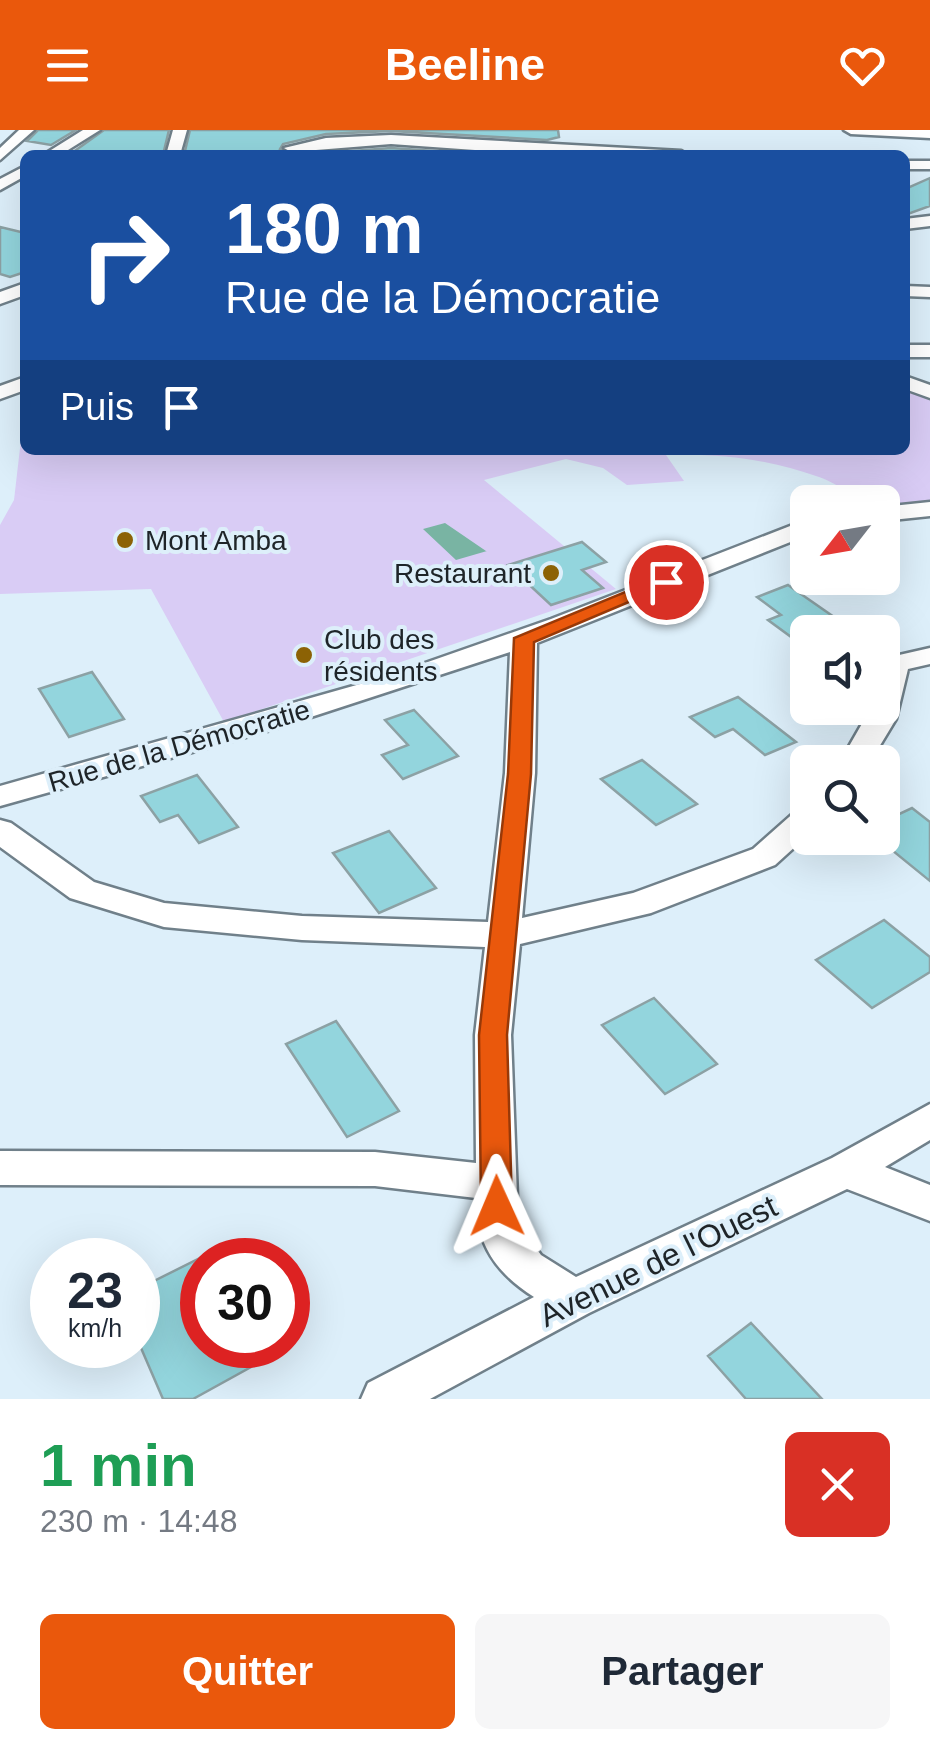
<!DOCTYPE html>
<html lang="fr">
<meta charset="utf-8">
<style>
:root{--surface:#fff;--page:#f6f6f7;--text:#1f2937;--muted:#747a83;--accent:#ea580c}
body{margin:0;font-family:Helvetica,sans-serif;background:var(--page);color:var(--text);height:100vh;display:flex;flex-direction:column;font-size:38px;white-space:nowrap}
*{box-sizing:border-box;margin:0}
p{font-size:32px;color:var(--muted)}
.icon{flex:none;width:55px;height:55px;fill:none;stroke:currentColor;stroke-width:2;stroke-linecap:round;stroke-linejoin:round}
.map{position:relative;height:1269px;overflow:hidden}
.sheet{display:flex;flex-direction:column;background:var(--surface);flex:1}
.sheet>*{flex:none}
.banner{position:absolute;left:20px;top:20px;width:890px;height:305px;border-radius:15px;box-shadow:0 10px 40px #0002;background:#1a4fa0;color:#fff;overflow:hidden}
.needle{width:65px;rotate:239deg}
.controls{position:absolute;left:790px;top:355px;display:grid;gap:20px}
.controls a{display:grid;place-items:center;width:110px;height:110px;border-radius:15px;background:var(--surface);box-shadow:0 10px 40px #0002;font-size:50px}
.speed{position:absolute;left:30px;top:1108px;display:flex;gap:20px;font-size:50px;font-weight:700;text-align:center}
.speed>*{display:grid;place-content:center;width:130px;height:130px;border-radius:50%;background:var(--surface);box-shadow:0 10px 40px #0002;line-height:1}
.speed small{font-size:25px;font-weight:400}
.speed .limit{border:15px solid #d22;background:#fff;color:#111}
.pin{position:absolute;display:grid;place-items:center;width:85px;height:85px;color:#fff;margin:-42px;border:5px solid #fff;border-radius:50%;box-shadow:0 2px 10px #0007}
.me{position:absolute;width:110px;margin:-55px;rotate:359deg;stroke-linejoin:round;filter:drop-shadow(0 0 8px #0008)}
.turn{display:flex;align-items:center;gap:35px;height:210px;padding:0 40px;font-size:45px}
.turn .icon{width:130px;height:130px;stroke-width:2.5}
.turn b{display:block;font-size:70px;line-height:85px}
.then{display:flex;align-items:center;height:95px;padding:0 40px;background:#0003;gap:20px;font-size:38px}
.round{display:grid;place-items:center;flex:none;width:105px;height:105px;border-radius:15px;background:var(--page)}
.head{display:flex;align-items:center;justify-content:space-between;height:170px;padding:0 40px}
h1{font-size:60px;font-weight:600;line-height:75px;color:#1e9e55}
.primary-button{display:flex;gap:20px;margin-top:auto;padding:20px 40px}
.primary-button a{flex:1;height:115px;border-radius:15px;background:var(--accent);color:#fff;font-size:40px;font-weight:600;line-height:115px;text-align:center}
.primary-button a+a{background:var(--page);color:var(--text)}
header{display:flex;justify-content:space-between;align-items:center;height:130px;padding:0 40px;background:var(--accent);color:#fff;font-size:45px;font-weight:600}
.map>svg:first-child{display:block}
.green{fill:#d9ccf5}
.water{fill:#79b4a3}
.building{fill:#93d5dd;stroke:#8ca1a4;stroke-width:2.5}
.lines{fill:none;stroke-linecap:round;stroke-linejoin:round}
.minor-casing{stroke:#70808a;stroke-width:5}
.minor{fill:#fff;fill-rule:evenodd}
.route{fill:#ea580c;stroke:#983908;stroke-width:2.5}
.poi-dot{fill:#8c6205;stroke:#ddeffa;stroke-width:4}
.labels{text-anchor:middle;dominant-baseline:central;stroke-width:8;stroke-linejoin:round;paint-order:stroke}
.poi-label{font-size:28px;fill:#1e2428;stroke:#ddeffa;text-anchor:start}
.street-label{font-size:28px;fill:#1e2428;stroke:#ddeffa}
.near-street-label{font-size:32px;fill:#1e2428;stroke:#ddeffa}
</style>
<header><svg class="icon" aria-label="menu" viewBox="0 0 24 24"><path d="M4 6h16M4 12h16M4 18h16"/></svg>Beeline<svg class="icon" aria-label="heart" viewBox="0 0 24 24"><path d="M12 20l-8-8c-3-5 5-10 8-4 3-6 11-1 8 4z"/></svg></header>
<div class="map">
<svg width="930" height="1269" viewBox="0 0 930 1269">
<rect width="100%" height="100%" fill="#ddeffa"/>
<path class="green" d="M 905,260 L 930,270 L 930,379 L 883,382 L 882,372 C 859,372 841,355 819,347 C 767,329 721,323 666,325 L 684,351 L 627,355 L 603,338 L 566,329 L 484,350 L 616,459 L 224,592 L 151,459 L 0,464 L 0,395 L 14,370 L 25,275 L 25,320 L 905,320 Z"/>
<path class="water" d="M 445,393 L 486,421 L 487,421 L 456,430 L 423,399 Z"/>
<path class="building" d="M 38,0 L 76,0 L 51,15 L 27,11 Z
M 104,0 L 169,0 L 163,25 L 105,25 L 76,20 Z
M 190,0 L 558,0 L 559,7 L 547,10 L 391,1 L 326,4 L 283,14 L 280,19 L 289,25 L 184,25 Z
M 391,18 L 492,25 L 301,25 Z
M 930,48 L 930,76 L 905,85 L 905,59 Z
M 0,97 L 25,103 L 25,142 L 10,147 L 0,144 Z
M 582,412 L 606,432 L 582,440 L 603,458 L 551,475 L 508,435 Z
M 788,455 L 844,494 L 808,502 L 808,508 L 798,512 L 768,490 L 781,485 L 757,467 Z
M 92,542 L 124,589 L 69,607 L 39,559 Z
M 738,567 L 796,612 L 765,625 L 733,599 L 715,607 L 690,587 Z
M 414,580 L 458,626 L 403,649 L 382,625 L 408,615 L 385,590 Z
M 642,630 L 697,674 L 656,695 L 601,649 Z
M 197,645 L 238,697 L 199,713 L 178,685 L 160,692 L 141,666 Z
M 912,678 L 930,692 L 930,751 L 882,712 L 882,692 Z
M 389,701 L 436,758 L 379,783 L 333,723 Z
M 884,790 L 930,827 L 930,842 L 872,878 L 816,830 Z
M 654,868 L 717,934 L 665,964 L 602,895 Z
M 336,891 L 399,981 L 347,1007 L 286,914 Z
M 202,1127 L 202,1215 L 240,1215 L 251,1237 L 193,1269 L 163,1269 L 138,1211 L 138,1159 Z
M 751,1193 L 822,1269 L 746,1269 L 708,1226 Z"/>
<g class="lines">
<defs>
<path id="minor" d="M 19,0 L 34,0 L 0,30 L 0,18 Z
M 83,0 L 100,0 L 60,25 L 43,25 Z
M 173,0 L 187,0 L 180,25 L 166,25 Z
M 844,0 L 930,0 L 930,8 L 851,4 Z
M 391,5 L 681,21 L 688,25 L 545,25 L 391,14 L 291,22 L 284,18 L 326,8 Z
M 905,31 L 930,31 L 930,39 L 905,39 Z
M 25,36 L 25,46 L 0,60 L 0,49 Z
M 930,86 L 930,96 L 905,99 L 905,89 Z
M 25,153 L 25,165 L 0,174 L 0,162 Z
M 905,156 L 930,157 L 930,167 L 905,166 Z
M 905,215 L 930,215 L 930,227 L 905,227 Z
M 905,246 L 930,255 L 930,268 L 905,259 Z
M 25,247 L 25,260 L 0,269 L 0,256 Z
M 930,372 L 930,386 L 882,391 L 882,377 Z
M 808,389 L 808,405 L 537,513 L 535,643 L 522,788 L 633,763 L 753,719 L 797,680 L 808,677 L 808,705 L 775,735 L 651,783 L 520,814 L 511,905 L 518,1094 L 541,1125 L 576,1147 L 832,1028 L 930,974 L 930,1010 L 885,1037 L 930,1055 L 930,1091 L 847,1059 L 589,1183 L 430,1269 L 361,1269 L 368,1253 L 534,1167 C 496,1143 476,1114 476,1068 L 375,1056 L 0,1055 L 0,1021 L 375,1022 L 476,1033 L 475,905 L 485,817 L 302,810 L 164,797 L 70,768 L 0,717 L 0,690 L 11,693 L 94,752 L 164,773 L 302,786 L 488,792 L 505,643 L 510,522 L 274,599 L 0,676 L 0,656 L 385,547 L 551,489 Z
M 930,518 L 930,534 L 908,539 L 896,589 L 870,632 L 840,632 L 871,578 L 882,578 L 886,528 Z"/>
</defs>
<use href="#minor" class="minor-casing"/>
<use href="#minor" class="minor"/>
</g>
<path class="route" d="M 659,448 L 676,452 L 534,512 L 531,644 L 507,905 L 512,1076 L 508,1086 L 497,1090 L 486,1086 L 481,1076 L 479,905 L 508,644 L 514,508 Z"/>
<g class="poi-dot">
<circle cx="125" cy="410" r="10"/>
<circle cx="551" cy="443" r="10"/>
<circle cx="304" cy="525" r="10"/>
</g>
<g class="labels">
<g class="poi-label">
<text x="145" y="410">Mont Amba</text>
<text x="531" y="443" text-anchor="end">Restaurant</text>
<text x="324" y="509">Club des<tspan x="324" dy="32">résidents</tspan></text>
</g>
<g class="street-label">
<text transform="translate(179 616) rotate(-16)">Rue de la Démocratie</text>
</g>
<g class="near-street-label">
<text transform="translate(658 1131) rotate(-26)">Avenue de l'Ouest</text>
</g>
</g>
</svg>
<div class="controls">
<a><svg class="needle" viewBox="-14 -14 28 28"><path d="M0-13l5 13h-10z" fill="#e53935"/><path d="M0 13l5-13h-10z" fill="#747a83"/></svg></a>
<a><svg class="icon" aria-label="sound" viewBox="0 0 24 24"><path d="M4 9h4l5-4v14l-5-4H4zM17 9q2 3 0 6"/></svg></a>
<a><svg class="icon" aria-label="search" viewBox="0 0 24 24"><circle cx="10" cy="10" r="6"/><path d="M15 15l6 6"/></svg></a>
</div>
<div class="speed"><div>23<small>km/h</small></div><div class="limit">30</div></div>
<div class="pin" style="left:666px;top:452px;background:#d93025"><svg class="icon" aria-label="arrive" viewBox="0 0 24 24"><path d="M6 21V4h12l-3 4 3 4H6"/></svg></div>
<svg class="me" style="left:497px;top:1076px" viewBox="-20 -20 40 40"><path d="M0-17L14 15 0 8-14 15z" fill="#ea580c" stroke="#fff" stroke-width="4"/></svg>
<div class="banner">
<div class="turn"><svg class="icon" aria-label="right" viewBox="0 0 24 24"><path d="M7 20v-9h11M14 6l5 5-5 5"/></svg><div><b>180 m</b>Rue de la Démocratie</div></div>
<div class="then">Puis<svg class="icon" aria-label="arrive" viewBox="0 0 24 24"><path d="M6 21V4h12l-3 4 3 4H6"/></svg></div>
</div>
</div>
<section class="sheet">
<div class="head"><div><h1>1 min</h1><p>230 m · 14:48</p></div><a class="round" style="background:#d93025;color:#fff"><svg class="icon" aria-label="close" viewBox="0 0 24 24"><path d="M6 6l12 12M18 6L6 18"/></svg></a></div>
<div class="primary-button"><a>Quitter</a><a>Partager</a></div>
</section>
